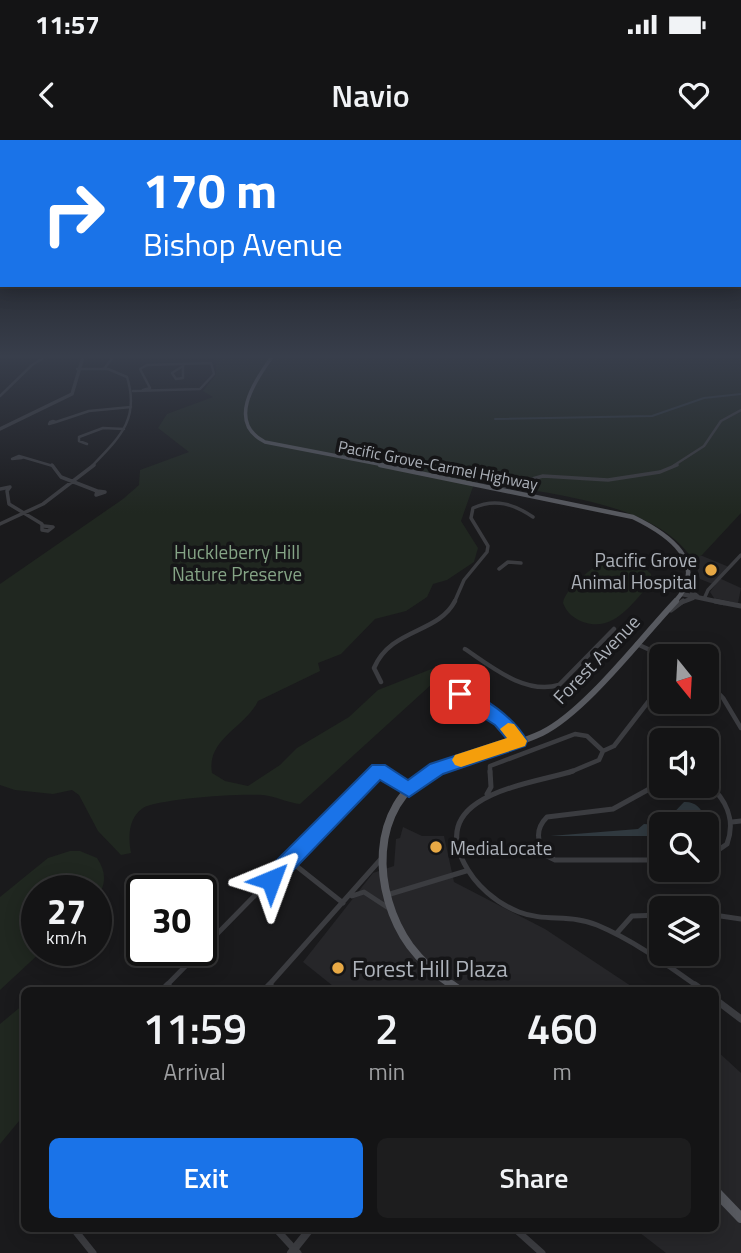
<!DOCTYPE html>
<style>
:root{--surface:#141415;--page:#1d1d1e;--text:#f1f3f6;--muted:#9d9ea0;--line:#333334;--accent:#1a73e8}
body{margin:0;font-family:"Titillium Web",sans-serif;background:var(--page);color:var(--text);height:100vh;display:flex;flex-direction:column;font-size:26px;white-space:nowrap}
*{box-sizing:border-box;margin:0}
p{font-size:23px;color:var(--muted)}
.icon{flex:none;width:38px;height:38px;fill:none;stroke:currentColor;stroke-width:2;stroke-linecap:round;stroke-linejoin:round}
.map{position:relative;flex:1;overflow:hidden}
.details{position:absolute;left:21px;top:847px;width:698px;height:245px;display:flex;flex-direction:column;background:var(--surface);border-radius:10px;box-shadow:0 4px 18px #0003,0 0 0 2px var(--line)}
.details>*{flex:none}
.banner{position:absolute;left:0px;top:0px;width:742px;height:147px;box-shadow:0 4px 18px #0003,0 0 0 2px var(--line);background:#1a73e8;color:#fff;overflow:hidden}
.needle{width:46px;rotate:162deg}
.buttons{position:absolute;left:649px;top:504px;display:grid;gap:14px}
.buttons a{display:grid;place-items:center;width:70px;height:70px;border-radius:10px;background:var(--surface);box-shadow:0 4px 18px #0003,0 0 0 2px var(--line);font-size:35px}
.speed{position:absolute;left:21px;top:735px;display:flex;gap:14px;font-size:35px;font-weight:700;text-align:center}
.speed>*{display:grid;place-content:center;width:91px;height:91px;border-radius:50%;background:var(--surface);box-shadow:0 4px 18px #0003,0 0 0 2px var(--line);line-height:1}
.speed small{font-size:18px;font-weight:400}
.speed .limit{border:4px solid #111;border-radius:10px;background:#fff;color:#111}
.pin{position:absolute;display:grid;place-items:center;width:60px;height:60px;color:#fff;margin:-30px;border-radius:14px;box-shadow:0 4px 10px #0006}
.me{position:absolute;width:77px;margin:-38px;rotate:44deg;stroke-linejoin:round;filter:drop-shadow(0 0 5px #0008)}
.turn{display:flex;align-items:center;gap:24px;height:147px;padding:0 28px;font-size:32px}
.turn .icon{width:91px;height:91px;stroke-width:2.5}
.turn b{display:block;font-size:49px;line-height:60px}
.eta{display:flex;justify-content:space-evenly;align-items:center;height:119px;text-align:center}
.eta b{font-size:42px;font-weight:600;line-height:49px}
.cta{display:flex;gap:14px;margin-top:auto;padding:14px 28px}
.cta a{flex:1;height:80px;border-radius:10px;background:var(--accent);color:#fff;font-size:28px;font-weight:600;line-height:80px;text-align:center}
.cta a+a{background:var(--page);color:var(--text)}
.status{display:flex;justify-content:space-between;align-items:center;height:49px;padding:0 35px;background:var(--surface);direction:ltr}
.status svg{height:19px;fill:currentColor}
header{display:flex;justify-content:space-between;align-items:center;height:91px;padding:0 28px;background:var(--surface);font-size:32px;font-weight:600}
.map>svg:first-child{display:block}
.built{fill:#262629}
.green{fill:#202720}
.water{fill:#30393f}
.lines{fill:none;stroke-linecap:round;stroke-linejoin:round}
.stream{stroke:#30393f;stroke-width:2}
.minor-far4{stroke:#3b3c40;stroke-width:2.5}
.minor-far3{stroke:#3b3c40;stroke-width:3.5}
.minor-far2{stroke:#3b3c40;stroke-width:4.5}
.minor-far1{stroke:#3b3c40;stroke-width:5}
.minor{stroke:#3b3c40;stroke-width:7}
.tertiary-far3{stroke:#3b3c40;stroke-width:3.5}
.tertiary-far2{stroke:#3b3c40;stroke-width:4.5}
.tertiary-far1{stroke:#3b3c40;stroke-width:5}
.tertiary{stroke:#3b3c40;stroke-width:8}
.primary-far4{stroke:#57595f;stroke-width:3.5}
.primary-far3{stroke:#57595f;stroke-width:4.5}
.primary-far2{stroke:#57595f;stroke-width:6}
.primary-far1{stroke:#57595f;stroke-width:8}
.primary{stroke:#57595f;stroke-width:10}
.route{fill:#1a73e8;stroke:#114b97;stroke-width:2}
.slow{fill:#f59e0b}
.poi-dot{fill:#e8a945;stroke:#151517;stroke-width:2.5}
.labels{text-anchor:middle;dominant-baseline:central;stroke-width:7;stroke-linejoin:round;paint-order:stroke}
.far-street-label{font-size:16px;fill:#adb2ba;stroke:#151517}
.park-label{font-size:19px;fill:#85a486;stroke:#151517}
.poi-label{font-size:19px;fill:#adb2ba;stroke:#151517;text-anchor:end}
.street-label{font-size:19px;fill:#adb2ba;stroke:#151517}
.near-poi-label{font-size:23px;fill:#adb2ba;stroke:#151517;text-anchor:start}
</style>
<div class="status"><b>11:57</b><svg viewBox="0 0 49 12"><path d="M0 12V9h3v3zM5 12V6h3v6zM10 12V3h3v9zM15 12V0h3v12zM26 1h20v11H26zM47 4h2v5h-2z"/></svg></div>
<header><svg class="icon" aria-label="back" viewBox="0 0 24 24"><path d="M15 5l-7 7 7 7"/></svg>Navio<svg class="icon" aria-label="heart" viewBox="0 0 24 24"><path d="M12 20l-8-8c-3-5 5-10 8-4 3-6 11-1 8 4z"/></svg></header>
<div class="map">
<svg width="741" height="1113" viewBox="0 0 741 1113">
<rect width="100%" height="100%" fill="#1a1a1c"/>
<path class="built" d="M 700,415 L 729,427 L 719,438 L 741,448 L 738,463 L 714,458 L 710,452 L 715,445 L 700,439 L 695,421 Z
M 403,687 L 422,696 L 444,696 L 454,742 L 545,789 L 637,850 L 338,850 L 303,822 L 373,733 L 394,726 L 396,699 L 400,698 Z
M 716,910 L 741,933 L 741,1113 L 666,1113 L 635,1089 L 716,1088 Z"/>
<path class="green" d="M 216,217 L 741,217 L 741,373 L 702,415 L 693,420 C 655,360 540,353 475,341 L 461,381 L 478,408 L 474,422 L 447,440 L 433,444 L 427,457 L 406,471 L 375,479 L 341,514 L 318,523 L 320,531 L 258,561 C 246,587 206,599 212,633 L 225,641 L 248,646 L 280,625 L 297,608 L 349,577 L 378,550 L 434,528 L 444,533 L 300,664 C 289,663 280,658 269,656 C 251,652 157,659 143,668 C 128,678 128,698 131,713 L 121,715 L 98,691 L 79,655 L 72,650 L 53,654 L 15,650 L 0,645 L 0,444 L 123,359 L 139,345 L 140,330 L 189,312 L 158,288 L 167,274 L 213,257 L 203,251 L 216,235 Z
M 618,417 L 637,421 L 651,434 L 651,443 C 632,463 614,493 583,482 C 573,478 567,473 563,463 C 565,447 601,418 618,417 Z
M 70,711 L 80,711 L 97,718 C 107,733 106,745 96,760 L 96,751 L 37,751 L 37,810 L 43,810 L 0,850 L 0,757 L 48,718 Z
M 24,864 L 24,975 L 0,1004 L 0,884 Z"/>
<path class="water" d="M 684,662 C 694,661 702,668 705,678 L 701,684 L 663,684 Z
M 644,684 L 661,685 L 661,696 L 550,696 L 638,689 Z"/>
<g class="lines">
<path class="stream" d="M 495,279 L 652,276 L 704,258 L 741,254"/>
<path class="minor-far4" d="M 183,225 L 183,238 L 176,239 L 172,233 L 183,226
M 77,229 L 108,229 L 127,237 C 140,279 120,297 92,326
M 104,229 L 113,217
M 133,251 L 200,249 L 214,234 L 211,223 L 147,225 L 140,229 L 150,248 L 143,250
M 0,256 L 32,225 L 45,217
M 53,281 L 56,282 L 49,284 L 50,282 Z
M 56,282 L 89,271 L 131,267
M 87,304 L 79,301 L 79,297 L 103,288 L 124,289
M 22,318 L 12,319 L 19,316 L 53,326
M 673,326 L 704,306 L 721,281 L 741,270"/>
<path class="minor-far3" d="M 52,325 L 61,337 L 97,351
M 500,348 L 543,336 L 608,340 L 660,332 L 677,325
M 0,349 L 10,347 L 7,351 L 9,364 L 42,384 L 42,390 L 48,391 L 53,387 L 44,386
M 97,351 L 105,352 L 96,355 Z
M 0,384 L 43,364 L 94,325
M 499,429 L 508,422 L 521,423
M 704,459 L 708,450 L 741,415
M 454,463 L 464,440 L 487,412 L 488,406 L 471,378 L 473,368 C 495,358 514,364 533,377"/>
<path class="minor-far2" d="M 637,504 L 663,516
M 465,509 C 492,527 525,555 559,545 L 614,489
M 685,516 L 693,506
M 707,541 L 723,558 L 741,588
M 381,542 L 374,528 C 391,488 438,494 455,461
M 460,554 L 501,580 L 519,601
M 375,633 L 378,630 L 383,633
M 490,633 L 490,626 L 575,594 L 587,596 L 603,611
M 568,633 L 599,620 L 603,611 L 614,606 L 662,544"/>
<path class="minor-far1" d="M 380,631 L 409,649
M 573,631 C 532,644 428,654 464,723 C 475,745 496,763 519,772 C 544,782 572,774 597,785 C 633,800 666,824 697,846
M 662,642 L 613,669 L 547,677 C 535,689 537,701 545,715 L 555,720 L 662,720
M 707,643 C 726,659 736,680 727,704 L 707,718
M 487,654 L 491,647 L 490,631
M 732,682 L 741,681
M 290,721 L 343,763
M 387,755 L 466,731
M 352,756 L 364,752 L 390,769
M 707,774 L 741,779
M 616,794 L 632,776 L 662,775
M 166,846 L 377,631
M 268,846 L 381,719"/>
<path class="minor" d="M 695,845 L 702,850
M 163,850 L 168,845
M 265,850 L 270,845
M 716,860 L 741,879
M 73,1088 L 93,1113
M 275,1088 L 298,1113
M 514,1088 L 542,1113"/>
<path class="tertiary-far3" d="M 0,289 L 72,254 L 83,217"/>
<path class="tertiary-far2" d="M 689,439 L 692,452 L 698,457
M 682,454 L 724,463
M 680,463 L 693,458"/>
<path class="tertiary-far1" d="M 715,461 L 741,466
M 671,470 L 683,461"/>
<path class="tertiary" d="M 291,1113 L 311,1088"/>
<path class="primary-far4" d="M 272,217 C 253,243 227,283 265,302 L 389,326"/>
<path class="primary-far3" d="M 380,325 L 633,377 C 668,394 711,423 674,463"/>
<path class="primary-far2" d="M 430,633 C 466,615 506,610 542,593 C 585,572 641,498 676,461"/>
<path class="primary-far1" d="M 433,631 C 368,665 372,753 410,806 C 422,822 437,835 453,846"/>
<path class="primary" d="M 451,845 L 458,850
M 716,1052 L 741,1078"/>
</g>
<linearGradient id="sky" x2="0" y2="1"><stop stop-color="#0e0e0f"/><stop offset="0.58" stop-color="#383e4b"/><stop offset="1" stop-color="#383e4b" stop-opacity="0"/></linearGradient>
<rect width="741" height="373" fill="url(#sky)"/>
<path class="route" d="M 460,549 C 485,556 515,579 527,601 L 525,606 L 443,634 L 409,657 L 380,640 L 278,746 L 271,749 L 264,746 L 261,740 L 264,733 L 372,625 L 385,625 L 408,640 L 430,624 L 507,599 L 495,585 L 454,559 L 454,550 Z"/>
<path class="slow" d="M 508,583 L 514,584 L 527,601 L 525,606 L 461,627 L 455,625 L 452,620 L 455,615 L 507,598 L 500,589 Z"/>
<g class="poi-dot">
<circle cx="711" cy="430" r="7"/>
<circle cx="436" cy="707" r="7"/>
<circle cx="338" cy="828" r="7"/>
</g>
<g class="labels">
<g class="far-street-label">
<text transform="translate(438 325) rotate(11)">Pacific Grove-Carmel Highway</text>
</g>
<g class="park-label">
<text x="237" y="411">Huckleberry Hill<tspan x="237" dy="22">Nature Preserve</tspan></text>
</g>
<g class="poi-label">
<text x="697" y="419">Pacific Grove<tspan x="697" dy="22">Animal Hospital</tspan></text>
<text x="450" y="707" text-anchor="start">MediaLocate</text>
</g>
<g class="street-label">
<text transform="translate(596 519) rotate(-46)">Forest Avenue</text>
</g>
<g class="near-poi-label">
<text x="352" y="828">Forest Hill Plaza</text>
</g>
</g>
</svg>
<div class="buttons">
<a><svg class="needle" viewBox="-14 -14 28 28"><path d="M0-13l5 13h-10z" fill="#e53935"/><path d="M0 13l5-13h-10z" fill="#9d9ea0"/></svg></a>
<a><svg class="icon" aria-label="sound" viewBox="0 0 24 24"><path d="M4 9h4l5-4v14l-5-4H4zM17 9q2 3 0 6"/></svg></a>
<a><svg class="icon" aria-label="search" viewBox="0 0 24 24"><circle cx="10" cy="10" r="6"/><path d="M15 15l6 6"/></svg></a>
<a><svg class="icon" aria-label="layers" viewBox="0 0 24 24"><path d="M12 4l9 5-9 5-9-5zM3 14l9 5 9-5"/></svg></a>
</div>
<div class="speed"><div>27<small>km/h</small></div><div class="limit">30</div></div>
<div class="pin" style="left:460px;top:554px;background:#d93025"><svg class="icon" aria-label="arrive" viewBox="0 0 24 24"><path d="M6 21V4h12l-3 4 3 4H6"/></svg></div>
<svg class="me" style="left:271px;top:740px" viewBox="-20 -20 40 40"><path d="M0-17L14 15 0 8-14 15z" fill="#1a73e8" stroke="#fff" stroke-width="4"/></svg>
<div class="banner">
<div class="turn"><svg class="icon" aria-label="right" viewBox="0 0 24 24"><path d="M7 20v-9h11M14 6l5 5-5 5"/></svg><div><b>170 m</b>Bishop Avenue</div></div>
</div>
<section class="details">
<div class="eta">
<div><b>11:59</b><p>Arrival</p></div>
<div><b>2</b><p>min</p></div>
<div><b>460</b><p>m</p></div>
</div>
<div class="cta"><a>Exit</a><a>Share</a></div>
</section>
</div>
